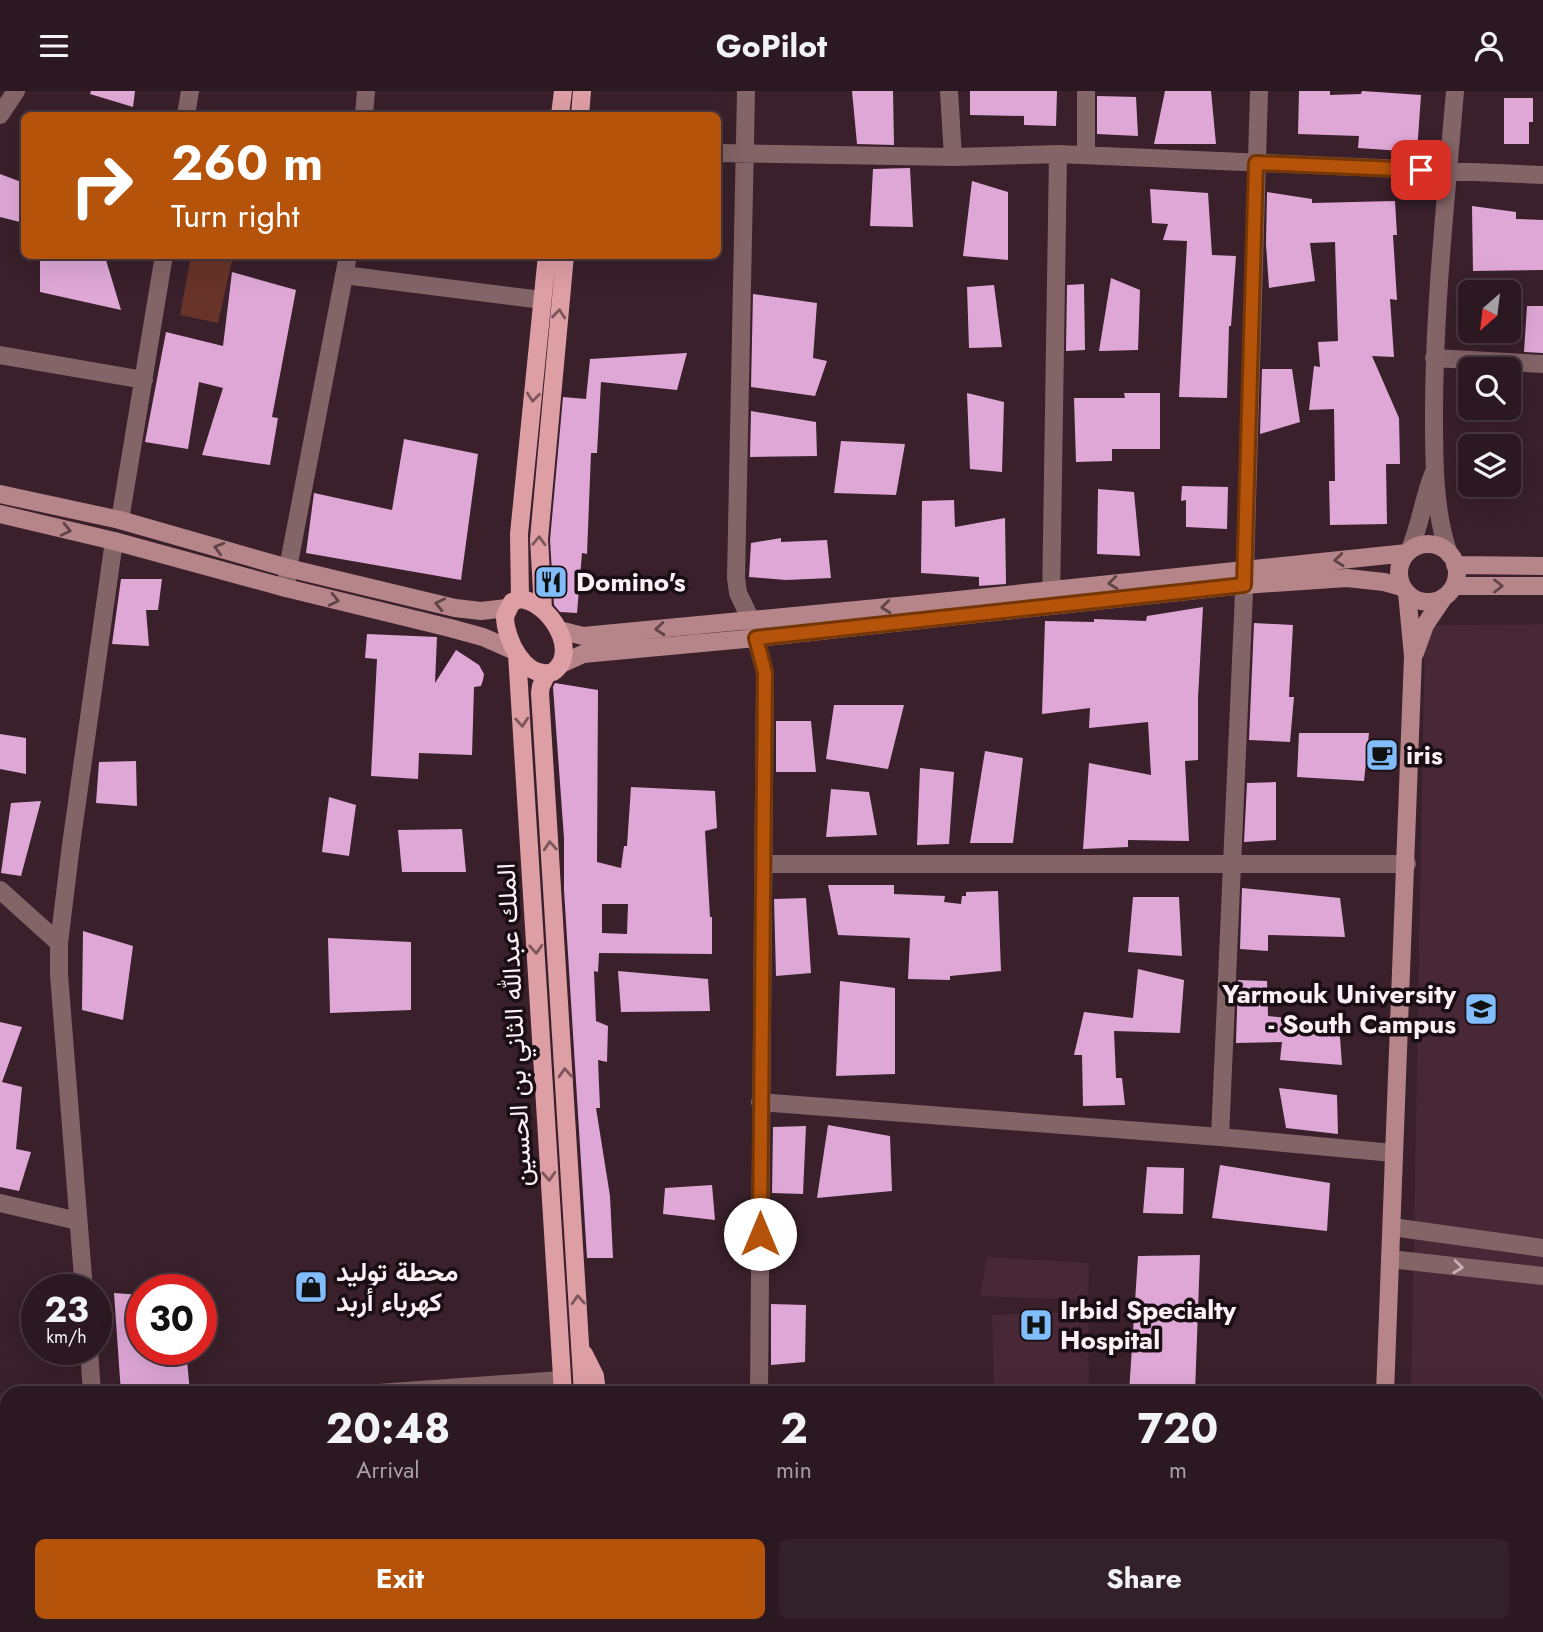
<!DOCTYPE html>
<meta charset="utf-8">
<style>
:root{--surface:#2b1820;--page:#332129;--text:#f1f3f6;--muted:#a6a0a5;--line:#47373e;--accent:#b45309}
body{margin:0;font-family:Jost,Vazirmatn,sans-serif;background:var(--page);color:var(--text);height:100vh;display:flex;flex-direction:column;font-size:26px;white-space:nowrap}
*{box-sizing:border-box;margin:0}
p{font-size:23px;color:var(--muted)}
.icon{flex:none;width:38px;height:38px;fill:none;stroke:currentColor;stroke-width:2;stroke-linecap:round;stroke-linejoin:round}
.map{position:relative;flex:1;overflow:hidden}
.panel{position:absolute;left:0px;top:1295px;width:1544px;height:247px;display:flex;flex-direction:column;background:var(--surface);border-radius:21px 21px 0 0;box-shadow:0 7px 28px #0002,0 0 0 2px var(--line)}
.panel>*{flex:none}
.hud{position:absolute;left:21px;top:21px;width:700px;height:147px;border-radius:10px;box-shadow:0 7px 28px #0002,0 0 0 2px var(--line);background:#b45309;color:#fff;overflow:hidden}
.needle{width:46px;rotate:208deg}
.controls{position:absolute;left:1458px;top:189px;display:grid;gap:14px}
.controls a{display:grid;place-items:center;width:63px;height:63px;border-radius:10px;background:var(--surface);box-shadow:0 7px 28px #0002,0 0 0 2px var(--line);font-size:35px}
.speed{position:absolute;left:21px;top:1183px;display:flex;gap:14px;font-size:35px;font-weight:700;text-align:center}
.speed>*{display:grid;place-content:center;width:91px;height:91px;border-radius:50%;background:var(--surface);box-shadow:0 7px 28px #0002,0 0 0 2px var(--line);line-height:1}
.speed small{font-size:18px;font-weight:400}
.speed .limit{border:10px solid #d22;background:#fff;color:#111}
.pin{position:absolute;display:grid;place-items:center;width:60px;height:60px;color:#fff;margin:-30px;border-radius:14px;box-shadow:0 4px 10px #0006}
.me{position:absolute;width:77px;margin:-38px;rotate:0deg;stroke-linejoin:round;filter:drop-shadow(0 0 5px #0008)}
.turn{display:flex;align-items:center;gap:24px;height:147px;padding:0 35px;font-size:32px}
.turn .icon{width:91px;height:91px;stroke-width:2.5}
.turn b{display:block;font-size:49px;line-height:60px}
.eta{display:flex;justify-content:space-evenly;align-items:center;height:119px;text-align:center}
.eta b{font-size:42px;font-weight:700;line-height:49px}
.cta{display:flex;gap:14px;margin-top:auto;padding:14px 35px}
.cta a{flex:1;height:80px;border-radius:10px;background:var(--accent);color:#fff;font-size:28px;font-weight:700;line-height:80px;text-align:center}
.cta a+a{background:var(--page);color:var(--text)}
header{display:flex;justify-content:space-between;align-items:center;height:91px;padding:0 35px;background:var(--surface);font-size:32px;font-weight:700}
.map>svg:first-child{display:block}
.built{fill:#482736}
.green{fill:#683328}
.building{fill:#dea7d6;fill-rule:evenodd}
.lines{fill:none;stroke-linecap:round;stroke-linejoin:round}
.street{stroke:#836467;stroke-width:18}
.secondary{stroke:#b68589;stroke-width:18}
.primary{stroke:#dd9ea4;stroke-width:18}
.oneway{stroke:#7b565c}
.oneway2{stroke:#604448}
.oneway3{stroke:#c7b1b5}
.route-casing{stroke:#753606;stroke-width:18}
.route{stroke:#b45309;stroke-width:12}
.labels{text-anchor:middle;dominant-baseline:central;stroke-width:7;stroke-linejoin:round;paint-order:stroke}
.poi-label{font-size:26px;font-weight:bold;fill:#fef0f5;stroke:#190e13;text-anchor:start}
.street-label{font-size:26px;fill:#fef0f5;stroke:#190e13}
</style>
<header><svg class="icon" aria-label="menu" viewBox="0 0 24 24"><path d="M4 6h16M4 12h16M4 18h16"/></svg>GoPilot<svg class="icon" aria-label="person" viewBox="0 0 24 24"><circle cx="12" cy="8" r="4"/><path d="M4 21q1-7 8-7t8 7"/></svg></header>
<div class="map">
<svg width="1543" height="1541" viewBox="0 0 1543 1541">
<rect width="100%" height="100%" fill="#39202b"/>
<path class="built" d="M 1543,533 L 1543,1541 L 1407,1541 L 1407,1535 L 1536,1535 L 1536,1302 L 1411,1302 L 1425,534 Z
M 987,1166 L 1089,1172 L 1088,1209 L 980,1205 Z
M 1088,1220 L 1089,1302 L 994,1302 L 992,1224 Z"/>
<path class="green" d="M 191,165 L 233,165 L 218,232 L 180,224 Z"/>
<path class="building" d="M 91,0 L 135,0 L 133,16 L 90,3 Z
M 852,0 L 893,0 L 894,54 L 857,53 Z
M 970,0 L 1057,0 L 1056,35 L 1024,34 L 1024,25 L 970,24 Z
M 1165,0 L 1211,0 L 1216,53 L 1154,53 Z
M 1299,0 L 1330,0 L 1330,4 L 1361,3 L 1362,0 L 1421,4 L 1417,61 L 1358,57 L 1359,45 L 1298,43 Z
M 1097,5 L 1136,6 L 1138,45 L 1097,43 Z
M 1504,7 L 1533,7 L 1533,31 L 1529,31 L 1529,53 L 1504,53 Z
M 910,77 L 913,136 L 870,135 L 873,78 Z
M 0,83 L 24,92 L 24,132 L 0,126 Z
M 972,90 L 1008,101 L 1008,169 L 963,165 Z
M 1150,98 L 1208,102 L 1212,164 L 1236,165 L 1231,235 L 1229,235 L 1227,307 L 1179,306 L 1187,150 L 1163,149 L 1168,133 L 1152,132 Z
M 1267,101 L 1312,108 L 1312,112 L 1395,110 L 1397,144 L 1393,144 L 1397,209 L 1390,208 L 1394,266 L 1372,265 L 1399,327 L 1400,373 L 1386,373 L 1387,433 L 1330,434 L 1329,390 L 1335,390 L 1334,318 L 1309,319 L 1314,275 L 1320,276 L 1318,251 L 1338,250 L 1335,151 L 1310,152 L 1315,190 L 1269,197 L 1266,153 Z
M 1472,115 L 1516,121 L 1516,128 L 1543,129 L 1543,179 L 1473,180 Z
M 40,164 L 89,164 L 106,169 L 121,219 L 40,201 Z
M 232,181 L 296,199 L 272,326 L 278,327 L 270,374 L 202,364 L 223,297 L 199,291 L 188,358 L 145,351 L 166,241 L 223,255 Z
M 1111,187 L 1140,199 L 1138,259 L 1099,260 Z
M 1084,193 L 1085,259 L 1066,260 L 1067,194 Z
M 994,194 L 1002,256 L 969,257 L 967,196 Z
M 753,203 L 817,212 L 813,267 L 827,270 L 815,305 L 751,296 Z
M 1527,215 L 1543,215 L 1543,262 L 1524,261 Z
M 687,262 L 677,299 L 601,291 L 597,362 L 591,362 L 587,463 L 582,462 L 577,522 L 560,521 L 554,514 L 550,449 L 563,306 L 586,308 L 590,268 Z
M 1262,278 L 1292,278 L 1300,331 L 1260,343 Z
M 967,302 L 1004,311 L 1002,381 L 970,378 Z
M 1124,302 L 1160,302 L 1160,358 L 1112,358 L 1112,370 L 1076,371 L 1074,307 L 1125,307 Z
M 751,320 L 816,331 L 817,365 L 750,366 Z
M 404,348 L 478,363 L 461,489 L 306,462 L 314,402 L 392,419 Z
M 841,350 L 905,353 L 896,404 L 834,402 Z
M 1182,395 L 1228,396 L 1227,438 L 1186,436 L 1186,409 L 1181,410 Z
M 1098,398 L 1134,401 L 1140,465 L 1097,463 Z
M 954,409 L 955,436 L 1005,427 L 1006,493 L 979,495 L 979,486 L 921,482 L 922,410 Z
M 781,447 L 781,451 L 827,449 L 831,487 L 786,489 L 749,486 L 751,452 Z
M 121,488 L 162,488 L 158,519 L 146,519 L 149,555 L 112,553 Z
M 1203,516 L 1198,607 L 1198,669 L 1185,670 L 1189,750 L 1128,749 L 1128,756 L 1083,758 L 1089,672 L 1151,684 L 1148,631 L 1089,637 L 1090,617 L 1042,623 L 1045,530 L 1094,531 L 1094,528 L 1146,530 L 1147,525 Z
M 1254,532 L 1293,534 L 1289,606 L 1294,606 L 1290,651 L 1249,649 Z
M 367,543 L 437,546 L 435,592 L 456,559 L 479,574 L 484,583 L 483,589 L 481,595 L 474,596 L 472,664 L 419,662 L 418,688 L 371,685 L 377,568 L 365,567 Z
M 555,592 L 598,599 L 597,771 L 621,777 L 624,755 L 627,755 L 631,696 L 715,700 L 717,737 L 705,740 L 710,826 L 712,826 L 712,863 L 599,862 L 598,881 L 594,880 L 596,930 L 608,935 L 607,971 L 598,969 L 600,1017 L 596,1017 L 610,1105 L 613,1167 L 587,1167 L 564,799 L 564,747 L 553,596 ZM 602,813 L 628,813 L 627,843 L 602,842 Z
M 834,614 L 904,614 L 888,678 L 826,668 Z
M 776,630 L 811,630 L 816,681 L 776,681 Z
M 1299,642 L 1369,642 L 1364,690 L 1297,686 Z
M 0,643 L 26,647 L 26,683 L 0,678 Z
M 985,660 L 1023,667 L 1013,752 L 970,752 Z
M 136,670 L 137,715 L 96,712 L 99,671 Z
M 920,677 L 954,681 L 949,753 L 917,754 Z
M 1276,691 L 1276,749 L 1244,751 L 1247,692 Z
M 831,698 L 869,701 L 877,744 L 826,746 Z
M 329,706 L 356,714 L 349,765 L 322,761 Z
M 41,710 L 21,785 L 1,782 L 11,712 Z
M 462,738 L 466,781 L 402,781 L 398,739 Z
M 828,794 L 894,794 L 894,803 L 945,805 L 944,811 L 961,813 L 962,805 L 966,805 L 966,801 L 998,800 L 1001,880 L 950,885 L 950,889 L 908,888 L 910,847 L 838,844 Z
M 1242,797 L 1340,807 L 1345,846 L 1268,844 L 1268,860 L 1240,858 Z
M 1133,806 L 1179,806 L 1182,865 L 1128,861 Z
M 806,807 L 811,882 L 776,885 L 774,808 Z
M 83,840 L 133,855 L 123,929 L 82,919 Z
M 328,847 L 411,851 L 411,919 L 330,922 Z
M 1138,878 L 1184,889 L 1180,942 L 1114,940 L 1116,987 L 1122,987 L 1125,1014 L 1083,1015 L 1082,964 L 1074,964 L 1084,921 L 1133,927 Z
M 618,880 L 708,888 L 710,920 L 621,921 Z
M 1238,889 L 1267,890 L 1268,925 L 1339,932 L 1342,974 L 1280,969 L 1282,951 L 1236,952 Z
M 840,890 L 895,897 L 895,983 L 836,985 Z
M 0,931 L 22,936 L 2,991 L 22,996 L 16,1058 L 31,1061 L 19,1100 L 0,1096 Z
M 1279,997 L 1337,1004 L 1338,1043 L 1286,1037 Z
M 828,1034 L 890,1045 L 892,1100 L 817,1107 Z
M 806,1035 L 803,1103 L 772,1102 L 773,1036 Z
M 1220,1074 L 1330,1092 L 1327,1140 L 1212,1127 Z
M 1147,1076 L 1184,1077 L 1183,1123 L 1143,1122 Z
M 712,1094 L 715,1129 L 663,1123 L 665,1097 Z
M 1200,1164 L 1195,1302 L 1129,1302 L 1138,1165 Z
M 114,1202 L 142,1204 L 142,1258 L 186,1258 L 190,1302 L 121,1302 Z
M 771,1213 L 806,1214 L 805,1271 L 771,1274 Z"/>
<g class="lines">
<path class="street" d="M 746,0 L 736,487 L 738,502 L 751,529 L 765,582 L 759,1302
M 949,0 L 953,66
M 0,24 L 16,0
M 186,24 L 190,0
M 364,24 L 366,0
M 718,62 L 953,66 L 1058,63 L 1543,84
M 1086,63 L 1086,0
M 344,184 L 542,209
M 0,264 L 144,289
M 1434,267 L 1543,273
M 120,429 L 164,164
M 1409,460 C 1421,434 1423,406 1434,381
M 1449,463 C 1434,422 1434,368 1434,325 C 1434,217 1446,108 1455,0
M 286,497 L 288,477 L 348,164
M 1051,512 L 1058,63
M 763,773 L 1407,773
M 0,799 L 59,852
M 760,1011 L 1220,1046 L 1393,1062
M 1220,1046 L 1245,479 L 1259,0
M 0,1112 L 78,1130
M 1392,1136 L 1543,1157
M 1390,1168 L 1543,1185
M 84,1199 L 59,884 L 59,852 L 71,754 L 114,450
M 89,1258 L 92,1302
M 378,1302 L 561,1289
M 104,1535 L 104,1541
M 445,1541 L 446,1535
M 1025,1541 L 1026,1535"/>
<path class="secondary" d="M 0,403 L 120,429 L 288,477 L 455,517 L 481,520 L 507,517
M 0,423 L 114,450 L 286,497 L 450,537 L 483,546 L 515,560
M1399 482a29 29 0 1 1 58 0a29 29 0 1 1-58 0Z
M 1455,474 L 1543,475
M 1454,495 L 1543,495
M 559,539 L 583,545 L 929,512 L 1407,462
M 1415,562 L 1425,534 L 1444,506
M 561,573 L 583,563 L 756,547 L 1244,494 L 1347,487 L 1384,491 L 1402,496
M 1385,1302 L 1413,565 L 1407,502
M 1376,1541 L 1376,1535"/>
<path class="primary" d="M 560,24 L 563,0
M 580,24 L 582,0
M 520,508 L 519,443 L 547,164
M 520,508 C 549,510 581,561 553,581 C 525,590 505,548 505,525 L 512,511 Z
M 543,518 L 539,448 L 565,164
M 517,563 L 563,1302
M 547,583 L 541,595 L 540,602 L 583,1302
M 584,1263 L 595,1285 L 597,1302
M 561,1535 L 561,1541
M 577,1535 L 578,1541
M 599,1535 L 600,1541
M 618,1535 L 619,1541
M 0,1537 L 9,1541"/>
</g>
<defs><path id="oneway-chevron" d="M-2-3.5L2.5 0L-2 3.5" fill="none" stroke-width="1.6" stroke-linecap="round" stroke-linejoin="round" transform="scale(1.75)"/></defs>
<g class="oneway">
<use href="#oneway-chevron" transform="translate(559 223) rotate(-85)"/>
<use href="#oneway-chevron" transform="translate(533 306) rotate(96)"/>
<use href="#oneway-chevron" transform="translate(539 450) rotate(-88)"/>
<use href="#oneway-chevron" transform="translate(522 631) rotate(86)"/>
<use href="#oneway-chevron" transform="translate(550 755) rotate(-94)"/>
<use href="#oneway-chevron" transform="translate(536 858) rotate(87)"/>
<use href="#oneway-chevron" transform="translate(565 982) rotate(-93)"/>
<use href="#oneway-chevron" transform="translate(549 1085) rotate(87)"/>
<use href="#oneway-chevron" transform="translate(578 1209) rotate(-93)"/>
</g>
<g class="oneway2">
<use href="#oneway-chevron" transform="translate(66 439) rotate(13)"/>
<use href="#oneway-chevron" transform="translate(219 457) rotate(-164)"/>
<use href="#oneway-chevron" transform="translate(1339 469) rotate(174)"/>
<use href="#oneway-chevron" transform="translate(1113 492) rotate(174)"/>
<use href="#oneway-chevron" transform="translate(1498 495)"/>
<use href="#oneway-chevron" transform="translate(334 509) rotate(13)"/>
<use href="#oneway-chevron" transform="translate(440 513) rotate(-167)"/>
<use href="#oneway-chevron" transform="translate(886 516) rotate(174)"/>
<use href="#oneway-chevron" transform="translate(660 538) rotate(175)"/>
</g>
<use class="oneway3" href="#oneway-chevron" transform="translate(1458 1176) rotate(6)"/>
<g class="lines">
<defs>
<path id="route" d="M 760,1143 L 765,582 L 756,547 L 1244,494 L 1256,72 L 1421,79"/>
</defs>
<use href="#route" class="route-casing"/>
<use href="#route" class="route"/>
</g>
<defs>
<symbol id="restaurant-square" viewBox="-11 -11 22 22"><rect x="-9" y="-9" width="18" height="18" rx="4" fill="#80bdfa" stroke="#190e13"/><path d="M-5-6h1v4h1v-4h1v4h1v-4h1v5L-1.5 .5V6h-2V.5L-5-1ZM5-6V6H3V1.5H1.5Q1.5-4 5-6Z" fill="#111"/></symbol>
<symbol id="cafe-square" viewBox="-11 -11 22 22"><rect x="-9" y="-9" width="18" height="18" rx="4" fill="#80bdfa" stroke="#190e13"/><path d="M-5.5-4.5H6V0H3Q3 3.5 0 3.5H-2.5Q-5.5 3.5-5.5 0ZM3-3.2v2h1.7v-2ZM-6 4.5H4V6H-6Z" fill="#111"/></symbol>
<symbol id="university-square" viewBox="-11 -11 22 22"><rect x="-9" y="-9" width="18" height="18" rx="4" fill="#80bdfa" stroke="#190e13"/><path d="M0-5L7-2L0 1L-7-2ZM-4 1L0 2.5L4 1V4Q0 6-4 4Z" fill="#111"/></symbol>
<symbol id="shop-square" viewBox="-11 -11 22 22"><rect x="-9" y="-9" width="18" height="18" rx="4" fill="#80bdfa" stroke="#190e13"/><path d="M-5-2.5h2.3a2.7 3.5 0 0 1 5.4 0H5L5.5 6h-11ZM-1.5-2.5h3a1.5 2.3 0 0 0-3 0Z" fill="#111"/></symbol>
<symbol id="hospital-square" viewBox="-11 -11 22 22"><rect x="-9" y="-9" width="18" height="18" rx="4" fill="#80bdfa" stroke="#190e13"/><path d="M-5-5h3v3.5h4V-5h3V5h-3V1.5h-4V5h-3Z" fill="#111"/></symbol>
</defs>
<g fill-rule="evenodd">
<use href="#restaurant-square" x="532" y="472" width="38" height="38"/>
<use href="#cafe-square" x="1363" y="645" width="38" height="38"/>
<use href="#university-square" x="1462" y="899" width="38" height="38"/>
<use href="#shop-square" x="292" y="1177" width="38" height="38"/>
<use href="#hospital-square" x="1017" y="1215" width="38" height="38"/>
</g>
<g class="labels">
<g class="poi-label">
<text x="576" y="491">Domino's</text>
<text x="1406" y="664">iris</text>
<text x="1456" y="903" text-anchor="end">Yarmouk University<tspan x="1456" dy="30">- South Campus</tspan></text>
<text x="336" y="1181">محطة توليد<tspan x="336" dy="30">كهرباء أربد</tspan></text>
<text x="1060" y="1219">Irbid Specialty<tspan x="1060" dy="30">Hospital</tspan></text>
</g>
<g class="street-label">
<text transform="translate(514 934) rotate(-93)">الملك عبدالله الثاني بن الحسين</text>
</g>
</g>
</svg>
<div class="controls">
<a><svg class="needle" viewBox="-14 -14 28 28"><path d="M0-13l5 13h-10z" fill="#e53935"/><path d="M0 13l5-13h-10z" fill="#a6a0a5"/></svg></a>
<a><svg class="icon" aria-label="search" viewBox="0 0 24 24"><circle cx="10" cy="10" r="6"/><path d="M15 15l6 6"/></svg></a>
<a><svg class="icon" aria-label="layers" viewBox="0 0 24 24"><path d="M12 4l9 5-9 5-9-5zM3 14l9 5 9-5"/></svg></a>
</div>
<div class="speed"><div>23<small>km/h</small></div><div class="limit">30</div></div>
<div class="pin" style="left:1421px;top:79px;background:#d93025"><svg class="icon" aria-label="arrive" viewBox="0 0 24 24"><path d="M6 21V4h12l-3 4 3 4H6"/></svg></div>
<svg class="me" style="left:760px;top:1143px" viewBox="-20 -20 40 40"><circle r="19" fill="#fff"/><path d="M0-13L10 11 0 6-10 11z" fill="#b45309"/></svg>
<div class="hud">
<div class="turn"><svg class="icon" aria-label="right" viewBox="0 0 24 24"><path d="M7 20v-9h11M14 6l5 5-5 5"/></svg><div><b>260 m</b>Turn right</div></div>
</div>
<section class="panel">
<div class="eta">
<div><b>20:48</b><p>Arrival</p></div>
<div><b>2</b><p>min</p></div>
<div><b>720</b><p>m</p></div>
</div>
<div class="cta"><a>Exit</a><a>Share</a></div>
</section>
</div>
